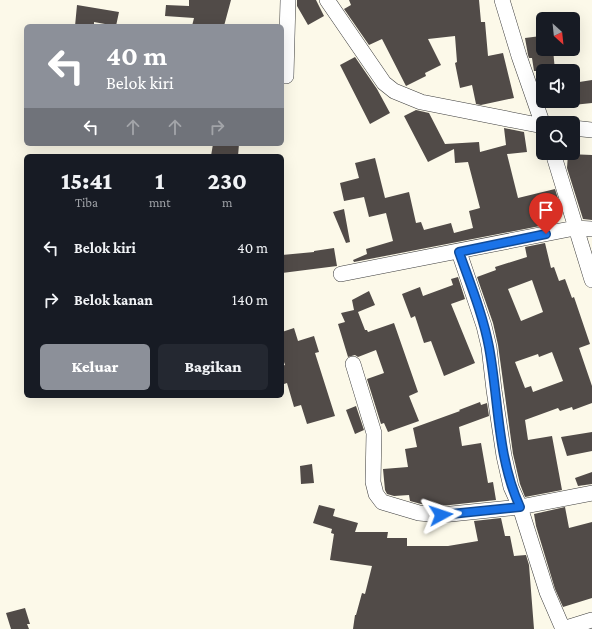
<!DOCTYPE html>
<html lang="id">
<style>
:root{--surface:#171b24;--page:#242831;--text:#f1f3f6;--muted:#9ea1a6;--accent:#8c9099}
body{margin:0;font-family:"Crimson Pro",serif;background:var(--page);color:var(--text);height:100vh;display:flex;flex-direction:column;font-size:15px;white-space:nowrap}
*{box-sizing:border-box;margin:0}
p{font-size:13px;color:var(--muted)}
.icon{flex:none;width:22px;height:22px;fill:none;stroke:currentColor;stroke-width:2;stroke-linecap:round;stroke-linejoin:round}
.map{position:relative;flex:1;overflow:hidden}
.drawer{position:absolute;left:24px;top:154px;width:260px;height:244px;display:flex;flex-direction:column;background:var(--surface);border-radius:6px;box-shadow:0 4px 16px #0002}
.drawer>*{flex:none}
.banner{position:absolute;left:24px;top:24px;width:260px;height:122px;border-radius:6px;box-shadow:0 4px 16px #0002;background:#8c9099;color:#fff;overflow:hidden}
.needle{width:26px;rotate:153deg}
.fabs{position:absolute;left:536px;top:12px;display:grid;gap:8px}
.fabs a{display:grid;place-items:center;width:44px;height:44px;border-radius:6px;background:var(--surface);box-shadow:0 4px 16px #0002;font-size:20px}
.pin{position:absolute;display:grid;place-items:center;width:34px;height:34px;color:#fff;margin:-41px -17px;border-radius:50% 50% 50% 0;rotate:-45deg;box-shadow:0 0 4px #0007}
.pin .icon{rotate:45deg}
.me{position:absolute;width:44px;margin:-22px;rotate:85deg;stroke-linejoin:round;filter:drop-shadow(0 0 3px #0008)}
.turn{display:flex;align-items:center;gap:14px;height:84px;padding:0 16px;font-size:18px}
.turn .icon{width:52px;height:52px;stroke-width:2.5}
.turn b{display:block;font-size:28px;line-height:34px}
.lanes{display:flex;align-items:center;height:38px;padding:0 16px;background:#0003;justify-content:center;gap:20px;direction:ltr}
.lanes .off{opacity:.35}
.eta{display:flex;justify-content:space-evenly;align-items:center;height:68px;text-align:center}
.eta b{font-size:24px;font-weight:800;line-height:28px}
.button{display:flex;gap:8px;margin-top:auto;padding:8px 16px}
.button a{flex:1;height:46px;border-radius:6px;background:var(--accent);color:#fff;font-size:16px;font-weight:800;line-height:46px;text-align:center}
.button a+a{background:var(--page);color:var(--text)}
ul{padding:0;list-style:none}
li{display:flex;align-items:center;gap:12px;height:52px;padding:0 16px}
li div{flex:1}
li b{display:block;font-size:15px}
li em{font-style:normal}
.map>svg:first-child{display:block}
.building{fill:#514b48;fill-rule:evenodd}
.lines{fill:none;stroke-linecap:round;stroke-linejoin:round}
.minor-casing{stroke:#3d3d3d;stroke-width:16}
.minor{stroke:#fff;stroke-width:15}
.route-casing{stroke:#114b97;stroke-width:10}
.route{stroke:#1a73e8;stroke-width:7}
</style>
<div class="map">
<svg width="592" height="629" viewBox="0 0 592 629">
<rect width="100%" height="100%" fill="#fcf9e9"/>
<path class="building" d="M 189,0 L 231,0 L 224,26 L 192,26 L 194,18 L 165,16 L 166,5 L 189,6 Z
M 297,0 L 316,0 L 324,16 L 308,25 L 297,6 Z
M 349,0 L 479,0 L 481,22 L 485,22 L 488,56 L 503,53 L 514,98 L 481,105 L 476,104 L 472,85 L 460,88 L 455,63 L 457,62 L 455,36 L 428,39 L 441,65 L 425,73 L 426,76 L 406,86 L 382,39 L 369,45 L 344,9 L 351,5 Z
M 77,5 L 119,12 L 116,26 L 94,22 L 94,26 L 75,26 Z
M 541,36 L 543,49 L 553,49 L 555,71 L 534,71 L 532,58 L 529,58 L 528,55 L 525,38 Z
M 355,57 L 377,89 L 390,113 L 370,124 L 340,65 Z
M 592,80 L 592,103 L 573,105 L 573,83 Z
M 416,110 L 429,113 L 445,144 L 479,142 L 480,152 L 506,145 L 504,128 L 524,132 L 527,152 L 507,154 L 518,198 L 555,189 L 560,205 L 548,208 L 551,221 L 540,224 L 540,226 L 354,262 L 353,260 L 367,254 L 366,249 L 393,241 L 386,213 L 369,217 L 364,197 L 344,201 L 340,183 L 359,178 L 355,163 L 375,158 L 385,198 L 409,192 L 416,223 L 421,222 L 424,230 L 451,223 L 454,233 L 473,228 L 469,211 L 480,208 L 468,162 L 455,163 L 454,149 L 428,162 L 404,116 Z
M 213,144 L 239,144 L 238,156 L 211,156 Z
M 568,154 L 592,155 L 592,220 L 583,219 L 567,168 Z
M 344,209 L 350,242 L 346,243 L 333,212 Z
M 545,243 L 551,268 L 554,267 L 559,281 L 565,279 L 572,298 L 574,297 L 590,344 L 579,348 L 592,386 L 592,403 L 573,410 L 572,407 L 560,411 L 558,408 L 525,420 L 528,440 L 552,436 L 562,490 L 525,497 L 520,484 L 513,454 L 498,345 L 493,323 L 477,277 L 496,270 L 495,267 L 527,257 L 525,247 ZM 532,280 L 543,312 L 521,321 L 508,289 ZM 552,352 L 563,381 L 533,392 L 531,386 L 525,388 L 515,362 L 538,354 L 539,357 Z
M 334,248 L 337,266 L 282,273 L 282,255 L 314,252 L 314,251 Z
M 458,277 L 465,299 L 451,304 L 475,363 L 444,376 L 431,341 L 424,343 L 415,316 L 411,318 L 402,294 L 420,287 L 423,296 L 453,285 L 451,279 Z
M 369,291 L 375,305 L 358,312 L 365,330 L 367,330 L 368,332 L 394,323 L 418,392 L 409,396 L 419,421 L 388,432 L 384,423 L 381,424 L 367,379 L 384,373 L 376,350 L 358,357 L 355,355 L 348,357 L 338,324 L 345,322 L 341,313 L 354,310 L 352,300 Z
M 294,328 L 298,341 L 314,336 L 319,352 L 315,353 L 335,416 L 307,424 L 301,405 L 294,407 L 287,383 L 284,384 L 282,377 L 282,366 L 285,365 L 282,356 L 282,332 Z
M 480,402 L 481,405 L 487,403 L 489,416 L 459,427 L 462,446 L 481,443 L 488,483 L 493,482 L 496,500 L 441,506 L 421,504 L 410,501 L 409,495 L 394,496 L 387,494 L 385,490 L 383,469 L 408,467 L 405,449 L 417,447 L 413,428 L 460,411 L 459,410 Z
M 356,406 L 364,430 L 355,434 L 346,410 Z
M 592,432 L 592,451 L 567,456 L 561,437 Z
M 312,464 L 314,483 L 301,484 L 300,466 Z
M 592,472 L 592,484 L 578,486 L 575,478 Z
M 319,505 L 335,509 L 333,516 L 358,523 L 355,532 L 388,532 L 387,538 L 407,538 L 407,546 L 448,546 L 478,541 L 474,521 L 501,518 L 505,536 L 510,536 L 514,556 L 526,555 L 529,565 L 534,629 L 353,629 L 355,615 L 356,615 L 362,593 L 365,594 L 372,566 L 330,560 L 334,534 L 331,533 L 332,529 L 313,523 Z
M 565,507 L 569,528 L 592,522 L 592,598 L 563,607 L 555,589 L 536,526 L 534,514 Z
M 25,608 L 30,624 L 27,624 L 29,629 L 11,629 L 6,613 Z"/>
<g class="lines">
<defs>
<path id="minor" d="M 327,0 L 384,83 L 394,91 L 421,102 L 543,126
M 502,0 L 519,56 L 543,125
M 286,76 L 288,0
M 573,128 L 592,130
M 553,153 L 592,280
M 459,252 L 484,326 L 489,347 L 494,390 L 504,456 L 511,487 L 520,507 L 547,592 L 563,629
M 341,274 L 575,228 L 592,229
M 353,364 L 374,433 L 373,482 L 376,494 L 382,502 L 419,513 L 441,515 L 520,507 L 592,493
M 563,629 L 592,620"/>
</defs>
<use href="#minor" class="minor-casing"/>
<use href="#minor" class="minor"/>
</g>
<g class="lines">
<defs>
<path id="route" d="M 441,515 L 520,507 C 497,457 499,401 489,347 C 483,315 470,283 459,252 L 546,234"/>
</defs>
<use href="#route" class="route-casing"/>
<use href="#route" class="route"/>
</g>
</svg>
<div class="fabs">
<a><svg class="needle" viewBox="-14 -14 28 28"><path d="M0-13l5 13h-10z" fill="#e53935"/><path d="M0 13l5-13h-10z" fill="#9ea1a6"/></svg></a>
<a><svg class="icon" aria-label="sound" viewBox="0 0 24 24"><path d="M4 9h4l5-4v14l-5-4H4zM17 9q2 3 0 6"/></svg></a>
<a><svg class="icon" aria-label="search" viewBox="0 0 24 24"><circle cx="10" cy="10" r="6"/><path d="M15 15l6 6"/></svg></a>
</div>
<div class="pin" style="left:546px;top:234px;background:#d93025"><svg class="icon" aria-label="arrive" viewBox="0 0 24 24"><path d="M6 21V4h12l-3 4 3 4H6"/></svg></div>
<svg class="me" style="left:441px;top:515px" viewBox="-20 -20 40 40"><path d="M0-17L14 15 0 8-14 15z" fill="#1a73e8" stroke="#fff" stroke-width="4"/></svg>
<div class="banner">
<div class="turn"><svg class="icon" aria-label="left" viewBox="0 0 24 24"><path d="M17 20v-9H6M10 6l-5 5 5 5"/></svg><div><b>40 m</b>Belok kiri</div></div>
<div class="lanes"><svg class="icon" aria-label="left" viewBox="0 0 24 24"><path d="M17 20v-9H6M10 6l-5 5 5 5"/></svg><svg class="icon off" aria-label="ahead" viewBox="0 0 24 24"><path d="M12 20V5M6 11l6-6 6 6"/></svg><svg class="icon off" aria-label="ahead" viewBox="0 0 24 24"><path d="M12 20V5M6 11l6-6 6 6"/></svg><svg class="icon off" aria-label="right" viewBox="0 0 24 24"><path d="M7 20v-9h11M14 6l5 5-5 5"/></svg></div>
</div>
<section class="drawer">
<div class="eta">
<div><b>15:41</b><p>Tiba</p></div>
<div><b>1</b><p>mnt</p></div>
<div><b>230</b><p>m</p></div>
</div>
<ul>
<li><svg class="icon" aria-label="left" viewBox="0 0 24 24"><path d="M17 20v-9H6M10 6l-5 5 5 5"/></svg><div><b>Belok kiri</b></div><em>40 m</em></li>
<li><svg class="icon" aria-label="right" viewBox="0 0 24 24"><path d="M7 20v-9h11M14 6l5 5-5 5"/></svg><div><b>Belok kanan</b></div><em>140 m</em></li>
</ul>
<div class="button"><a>Keluar</a><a>Bagikan</a></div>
</section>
</div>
